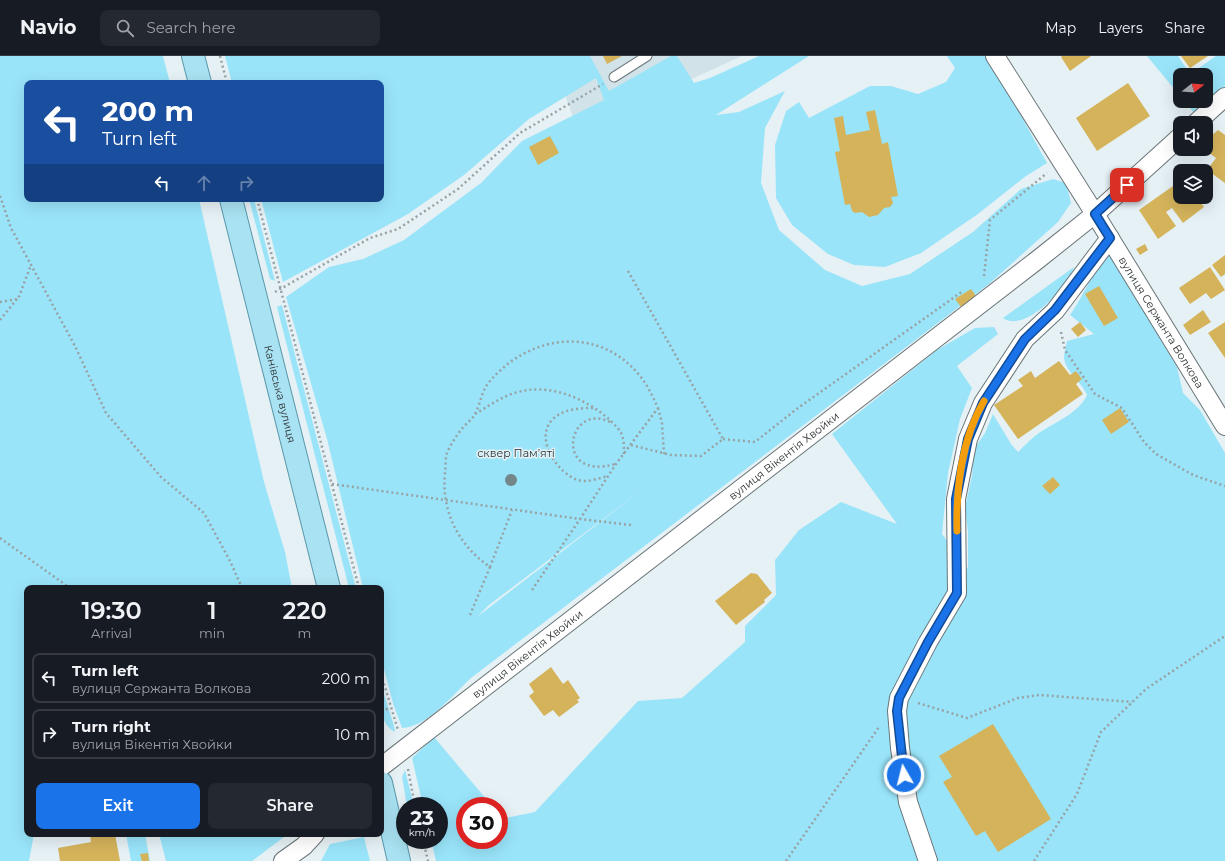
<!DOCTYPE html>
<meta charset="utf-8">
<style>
:root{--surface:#171b24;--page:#242831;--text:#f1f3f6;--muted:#9ea1a6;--line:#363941;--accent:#1a73e8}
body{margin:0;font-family:Montserrat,sans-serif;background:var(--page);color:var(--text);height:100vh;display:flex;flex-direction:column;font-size:15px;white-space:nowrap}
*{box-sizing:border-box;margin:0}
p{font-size:13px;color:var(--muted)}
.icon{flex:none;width:22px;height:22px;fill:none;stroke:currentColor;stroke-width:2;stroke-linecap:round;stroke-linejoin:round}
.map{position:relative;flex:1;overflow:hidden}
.panel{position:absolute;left:24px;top:529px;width:360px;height:252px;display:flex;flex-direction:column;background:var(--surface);border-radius:8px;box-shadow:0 4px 16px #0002}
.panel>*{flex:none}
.banner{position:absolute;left:24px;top:24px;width:360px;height:122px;border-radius:8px;box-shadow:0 4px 16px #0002;background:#1a4fa0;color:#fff;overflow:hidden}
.needle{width:26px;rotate:73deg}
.fabs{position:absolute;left:1173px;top:12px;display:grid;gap:8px}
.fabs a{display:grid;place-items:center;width:40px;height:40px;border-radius:8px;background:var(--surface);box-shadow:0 4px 16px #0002;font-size:20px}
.speed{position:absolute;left:396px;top:741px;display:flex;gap:8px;font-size:20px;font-weight:700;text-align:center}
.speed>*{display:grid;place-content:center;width:52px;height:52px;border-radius:50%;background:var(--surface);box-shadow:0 4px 16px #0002;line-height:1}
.speed small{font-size:10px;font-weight:400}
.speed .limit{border:6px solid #d22;background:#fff;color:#111}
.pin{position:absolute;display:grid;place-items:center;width:34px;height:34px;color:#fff;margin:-17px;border-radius:8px;box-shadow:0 2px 6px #0006}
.me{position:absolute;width:44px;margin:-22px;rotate:352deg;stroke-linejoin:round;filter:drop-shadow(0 0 3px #0008)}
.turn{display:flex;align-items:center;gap:14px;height:84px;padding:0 12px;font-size:18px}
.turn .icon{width:52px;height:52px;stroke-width:2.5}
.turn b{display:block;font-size:28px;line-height:34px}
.lanes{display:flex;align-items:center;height:38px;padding:0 12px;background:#0003;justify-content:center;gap:20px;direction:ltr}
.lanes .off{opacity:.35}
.eta{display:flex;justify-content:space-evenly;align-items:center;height:68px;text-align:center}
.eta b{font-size:24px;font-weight:600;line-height:28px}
.action{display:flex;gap:8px;margin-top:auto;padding:8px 12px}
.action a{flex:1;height:46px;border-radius:8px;background:var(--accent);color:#fff;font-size:16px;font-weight:600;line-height:46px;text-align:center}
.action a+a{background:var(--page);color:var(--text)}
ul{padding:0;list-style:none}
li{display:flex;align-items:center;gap:12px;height:50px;margin:0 8px 6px;padding:0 4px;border:2px solid var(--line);border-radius:8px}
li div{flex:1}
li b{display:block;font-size:15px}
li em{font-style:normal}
header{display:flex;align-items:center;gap:24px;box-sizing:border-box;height:56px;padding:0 20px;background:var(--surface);border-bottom:1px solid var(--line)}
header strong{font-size:19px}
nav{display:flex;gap:22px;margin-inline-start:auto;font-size:14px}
.search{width:280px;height:36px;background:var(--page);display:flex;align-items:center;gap:10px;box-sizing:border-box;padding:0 14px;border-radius:8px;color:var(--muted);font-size:15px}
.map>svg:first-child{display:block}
.built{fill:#d1e3e9}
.green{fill:#99e4f9;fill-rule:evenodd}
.building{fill:#d4b35b}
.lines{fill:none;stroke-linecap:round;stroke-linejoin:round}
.service-casing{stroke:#6b7578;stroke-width:11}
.minor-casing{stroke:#6b7578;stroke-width:20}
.primary-casing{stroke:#5998aa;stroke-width:24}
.path{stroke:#98a1a4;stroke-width:2.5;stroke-dasharray:2 3;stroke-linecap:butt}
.service{stroke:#fff;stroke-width:9}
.minor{stroke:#fff;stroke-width:18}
.primary{stroke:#a9e2f2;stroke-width:22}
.tree{fill:#75868a}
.route-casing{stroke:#114b97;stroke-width:10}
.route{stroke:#1a73e8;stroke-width:7}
.slow{stroke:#f59e0b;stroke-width:7}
.labels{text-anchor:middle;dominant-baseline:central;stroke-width:3;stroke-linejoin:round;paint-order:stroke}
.street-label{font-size:11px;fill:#2e3234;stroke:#e6f1f5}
.park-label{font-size:11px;fill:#192e33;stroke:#e6f1f5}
</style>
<header>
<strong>Navio</strong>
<div class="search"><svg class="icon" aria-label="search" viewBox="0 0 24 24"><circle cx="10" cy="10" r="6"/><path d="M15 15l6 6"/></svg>Search here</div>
<nav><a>Map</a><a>Layers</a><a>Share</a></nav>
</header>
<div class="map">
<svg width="1225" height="805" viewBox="0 0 1225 805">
<rect width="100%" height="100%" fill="#e6f1f5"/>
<path class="built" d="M 551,0 L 742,0 L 578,75 Z"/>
<path class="green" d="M 0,0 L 163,0 L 170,27 L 27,27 L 27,143 L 199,143 L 264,426 L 285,496 L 292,532 L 27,532 L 27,778 L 34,778 L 29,805 L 0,805 Z
M 225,0 L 590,0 L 609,35 L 671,0 L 677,0 L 694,27 L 710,22 L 759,0 L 809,0 L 716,59 L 739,56 L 785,35 L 765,72 L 761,127 L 779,174 L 825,214 L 862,230 L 910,218 L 973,176 L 1021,133 L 1053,123 L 1066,127 L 1071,147 L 1058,166 L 989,228 L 471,622 C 453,639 427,671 402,672 L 393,647 L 381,602 L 381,532 L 363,532 L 327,383 L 286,241 L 329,211 L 363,203 L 404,184 L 481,127 L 522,85 L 604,44 L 596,22 L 529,63 L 464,119 L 408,158 L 283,226 L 261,143 L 381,143 L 381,27 L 232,27 ZM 643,433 L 477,561 L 489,549 Z
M 947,0 L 988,0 L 1047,107 L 1026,120 L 978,158 L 921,197 L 885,211 L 854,209 L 828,198 L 792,169 L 776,142 L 775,89 L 786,55 L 799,46 L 809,62 L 870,30 L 891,30 L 918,38 L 946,26 L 955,12 Z
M 1147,0 L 1178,0 L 1190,18 L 1216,0 L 1225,0 L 1225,30 L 1195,58 L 1184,45 L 1206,45 L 1206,19 L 1180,19 L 1180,40 Z
M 249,143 L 254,143 L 275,225 L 270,223 Z
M 1108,196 L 1177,311 L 1183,337 L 1200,354 L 1225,397 L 1225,805 L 436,805 L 431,784 L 439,784 L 439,750 L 423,750 L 412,702 L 434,681 L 492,750 L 465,750 L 465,784 L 499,784 L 499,757 L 505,762 L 535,756 L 638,645 L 682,642 L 745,586 L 745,570 L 776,539 L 775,504 L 799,474 L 841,446 L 897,468 L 832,378 L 937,294 L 975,272 L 994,271 L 998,278 L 957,310 L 972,332 L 960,363 L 948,417 L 942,478 L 968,513 L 968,476 L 965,451 L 972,420 L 974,393 L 985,377 L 993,358 L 1011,388 L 1018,396 C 1025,389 1032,382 1039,377 C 1055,366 1079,357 1087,339 C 1082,326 1064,314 1064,301 C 1064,296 1066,290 1067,285 L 1094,278 L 1070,259 C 1084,239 1093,216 1108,196 Z
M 1074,211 C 1072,216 1070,221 1067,225 C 1057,241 1022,276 1003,262 Z
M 282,249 L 356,532 L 349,532 L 277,251 Z
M 381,628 L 394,670 L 395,676 C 378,667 381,645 381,628 Z
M 405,714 L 414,750 L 407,750 L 402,721 Z
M 126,778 L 145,778 L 150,805 L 131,805 Z
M 159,778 L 288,778 L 252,805 L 166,805 Z
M 364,781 L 370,805 L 321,805 L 330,788 Z"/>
<path class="building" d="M 603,0 L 622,0 L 607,8 Z
M 1062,0 L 1091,0 L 1070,15 L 1061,1 Z
M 1181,0 L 1208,0 L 1190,12 Z
M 1128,27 L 1150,60 L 1097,95 L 1076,62 Z
M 875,54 L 882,88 L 888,86 L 898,140 L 891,141 L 893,147 L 890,151 L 884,152 L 878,159 L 869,161 L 862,156 L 855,157 L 852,155 L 850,148 L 845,149 L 835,96 L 840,95 L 834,62 L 843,60 L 846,79 L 870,74 L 866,56 Z
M 1218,74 L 1225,79 L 1225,127 L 1207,114 L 1216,102 L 1204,93 L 1206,93 L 1206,84 Z
M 550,80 L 559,97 L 538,109 L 529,91 Z
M 1180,125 L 1180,141 L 1197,141 L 1204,151 L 1183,167 L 1172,152 L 1166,156 L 1176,170 L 1158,183 L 1139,154 Z
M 1145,188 L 1148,194 L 1140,199 L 1136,193 Z
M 1225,199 L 1225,218 L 1221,221 L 1212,209 Z
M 1210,211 L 1225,234 L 1211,243 L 1206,237 L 1190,248 L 1179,232 Z
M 1099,230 L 1118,262 L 1104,270 L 1085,238 Z
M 971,233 L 976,240 L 961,251 L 955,243 Z
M 1203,254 L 1211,266 L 1190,279 L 1183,269 Z
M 1080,266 L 1086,274 L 1078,281 L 1071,273 Z
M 1225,266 L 1225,302 L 1208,277 Z
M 1059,305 L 1070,319 L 1076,315 L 1082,323 L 1076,328 L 1083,338 L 1018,383 L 994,349 L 1023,330 L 1018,324 L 1031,315 L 1035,322 Z
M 1120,352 L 1129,366 L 1111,378 L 1102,364 Z
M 1053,421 L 1060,429 L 1050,438 L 1042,430 Z
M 751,517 L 757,518 L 772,537 L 764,544 L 765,546 L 736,569 L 715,545 Z
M 551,611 L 563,628 L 568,624 L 580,642 L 577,644 L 579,646 L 559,661 L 553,654 L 544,660 L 529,640 L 534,636 L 529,628 Z
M 993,668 L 1051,763 L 998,796 L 985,775 L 976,780 L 943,726 L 952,721 L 939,700 Z
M 90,778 L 115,778 L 120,805 L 60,805 L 58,792 L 91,786 Z
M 148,797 L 149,805 L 142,805 L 140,798 Z"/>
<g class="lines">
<defs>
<path id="service" d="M 614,21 L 647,0"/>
<g id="minor">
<path id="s1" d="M 995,0 L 1095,158 L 1225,370"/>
<path d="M 1196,67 L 1225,41"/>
<path id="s2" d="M 381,711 L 1036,205 L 1095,158 L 1180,81"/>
<path d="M 283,805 L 304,790 L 315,778"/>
<path d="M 928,805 L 908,746 L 900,692 L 897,655 L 899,642 L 928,586 L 957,537 L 956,443 L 968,383 L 983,347 L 1025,283 L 1055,255 L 1110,182"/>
</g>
<g id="primary">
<path d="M 193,0 L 200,27"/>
<path id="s3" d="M 231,143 L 329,532"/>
<path d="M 381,727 L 399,805"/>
</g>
</defs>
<use href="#service" class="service-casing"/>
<use href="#minor" class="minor-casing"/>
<use href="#primary" class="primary-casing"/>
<path class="path" d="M 220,0 L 227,27
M 0,140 L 11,172 L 75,290 L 106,357 L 161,421 L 204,457 L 230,505 L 242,532
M 257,143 L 359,532
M 628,215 L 723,383 L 701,400 L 671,399 L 631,389
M 984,220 L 990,164 L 1047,117
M 275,236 L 370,182 L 398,173 L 458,133 L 520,77 L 603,28
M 0,246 L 18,243 L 31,209
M 0,264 L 17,243
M 1061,276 L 1065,294 L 1095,338 L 1122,352 L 1144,386 L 1156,398 L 1193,419 L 1225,430
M 593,352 C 579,352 563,353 553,363 C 533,382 558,418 578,424 C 587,427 600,422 608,420
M 658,352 L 662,367 L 664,398
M 475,358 C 489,350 502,340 518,336 C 551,327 587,343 611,365 C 615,370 620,373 622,379 C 624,385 624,391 624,398
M 610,366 C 567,345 553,426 615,408
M 723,383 L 755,386 L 798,352 L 963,235
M 332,428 L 580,463 L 616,408 L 658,352 C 653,341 648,330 640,320 C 599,269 530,278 490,325 C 481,335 481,347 475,358 C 472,364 465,368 461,374 C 456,380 450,390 447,397 C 445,403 446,410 445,416 C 441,455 458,489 490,511 L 512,454
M 0,482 L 70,532
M 532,534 L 580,463 L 631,469
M 470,559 L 490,511
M 381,618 L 398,674
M 918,647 L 967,662 L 1018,642 L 1039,639 L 1132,646
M 381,655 L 390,652
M 408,713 L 415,750
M 423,784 L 428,805
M 786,805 L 879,671
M 1034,805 L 1077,738 L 1101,676 L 1146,633 L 1225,580"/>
<use href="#service" class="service"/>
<use href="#minor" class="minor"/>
<use href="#primary" class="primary"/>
</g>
<circle class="tree" cx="511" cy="424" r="6"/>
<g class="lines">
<defs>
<path id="route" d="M 904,719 L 897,655 L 899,642 L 928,586 L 957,537 L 956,443 L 968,383 L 983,347 L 1025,283 L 1055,254 L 1110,182 L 1095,158 L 1127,129"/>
</defs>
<use href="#route" class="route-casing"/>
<use href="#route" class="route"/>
<path class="slow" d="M 957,475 C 956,432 962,382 984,345"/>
</g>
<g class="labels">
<g class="street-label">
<text stroke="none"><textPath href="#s1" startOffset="314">вулиця Сержанта Волкова</textPath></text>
<text stroke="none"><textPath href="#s3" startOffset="201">Канівська вулиця</textPath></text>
<text stroke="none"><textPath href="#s2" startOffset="509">вулиця Вікентія Хвойки</textPath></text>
<text stroke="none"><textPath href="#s2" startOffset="185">вулиця Вікентія Хвойки</textPath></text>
</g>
<g class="park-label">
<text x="516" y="397">сквер Памʼяті</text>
</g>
</g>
</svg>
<div class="fabs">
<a><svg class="needle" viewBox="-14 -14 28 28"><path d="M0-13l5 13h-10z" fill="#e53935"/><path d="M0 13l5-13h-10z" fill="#9ea1a6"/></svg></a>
<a><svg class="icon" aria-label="sound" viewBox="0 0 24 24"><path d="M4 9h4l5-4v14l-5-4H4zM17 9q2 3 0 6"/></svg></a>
<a><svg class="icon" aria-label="layers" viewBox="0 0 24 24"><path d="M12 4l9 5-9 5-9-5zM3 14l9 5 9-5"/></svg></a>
</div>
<div class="speed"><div>23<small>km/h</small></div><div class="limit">30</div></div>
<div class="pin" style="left:1127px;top:129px;background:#d93025"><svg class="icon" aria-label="arrive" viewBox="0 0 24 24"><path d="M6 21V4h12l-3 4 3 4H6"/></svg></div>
<svg class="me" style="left:904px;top:719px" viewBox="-20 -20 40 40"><circle r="17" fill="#1a73e8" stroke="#fff" stroke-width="3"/><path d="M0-11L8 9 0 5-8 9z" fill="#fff"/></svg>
<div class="banner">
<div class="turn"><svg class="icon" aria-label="left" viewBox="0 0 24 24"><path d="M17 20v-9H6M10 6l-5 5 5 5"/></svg><div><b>200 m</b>Turn left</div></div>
<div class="lanes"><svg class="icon" aria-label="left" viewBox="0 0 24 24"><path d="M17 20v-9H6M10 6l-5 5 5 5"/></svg><svg class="icon off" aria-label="ahead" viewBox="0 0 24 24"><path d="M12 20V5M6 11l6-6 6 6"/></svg><svg class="icon off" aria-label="right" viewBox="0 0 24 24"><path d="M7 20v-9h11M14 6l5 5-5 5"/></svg></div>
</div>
<section class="panel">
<div class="eta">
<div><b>19:30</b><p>Arrival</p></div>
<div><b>1</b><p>min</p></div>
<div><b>220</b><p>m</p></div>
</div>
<ul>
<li><svg class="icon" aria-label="left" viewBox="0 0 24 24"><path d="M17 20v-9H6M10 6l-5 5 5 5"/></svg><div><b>Turn left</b><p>вулиця Сержанта Волкова</p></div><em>200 m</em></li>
<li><svg class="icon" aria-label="right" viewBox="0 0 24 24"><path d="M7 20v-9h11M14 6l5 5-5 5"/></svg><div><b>Turn right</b><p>вулиця Вікентія Хвойки</p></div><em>10 m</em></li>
</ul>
<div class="action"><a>Exit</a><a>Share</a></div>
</section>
</div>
